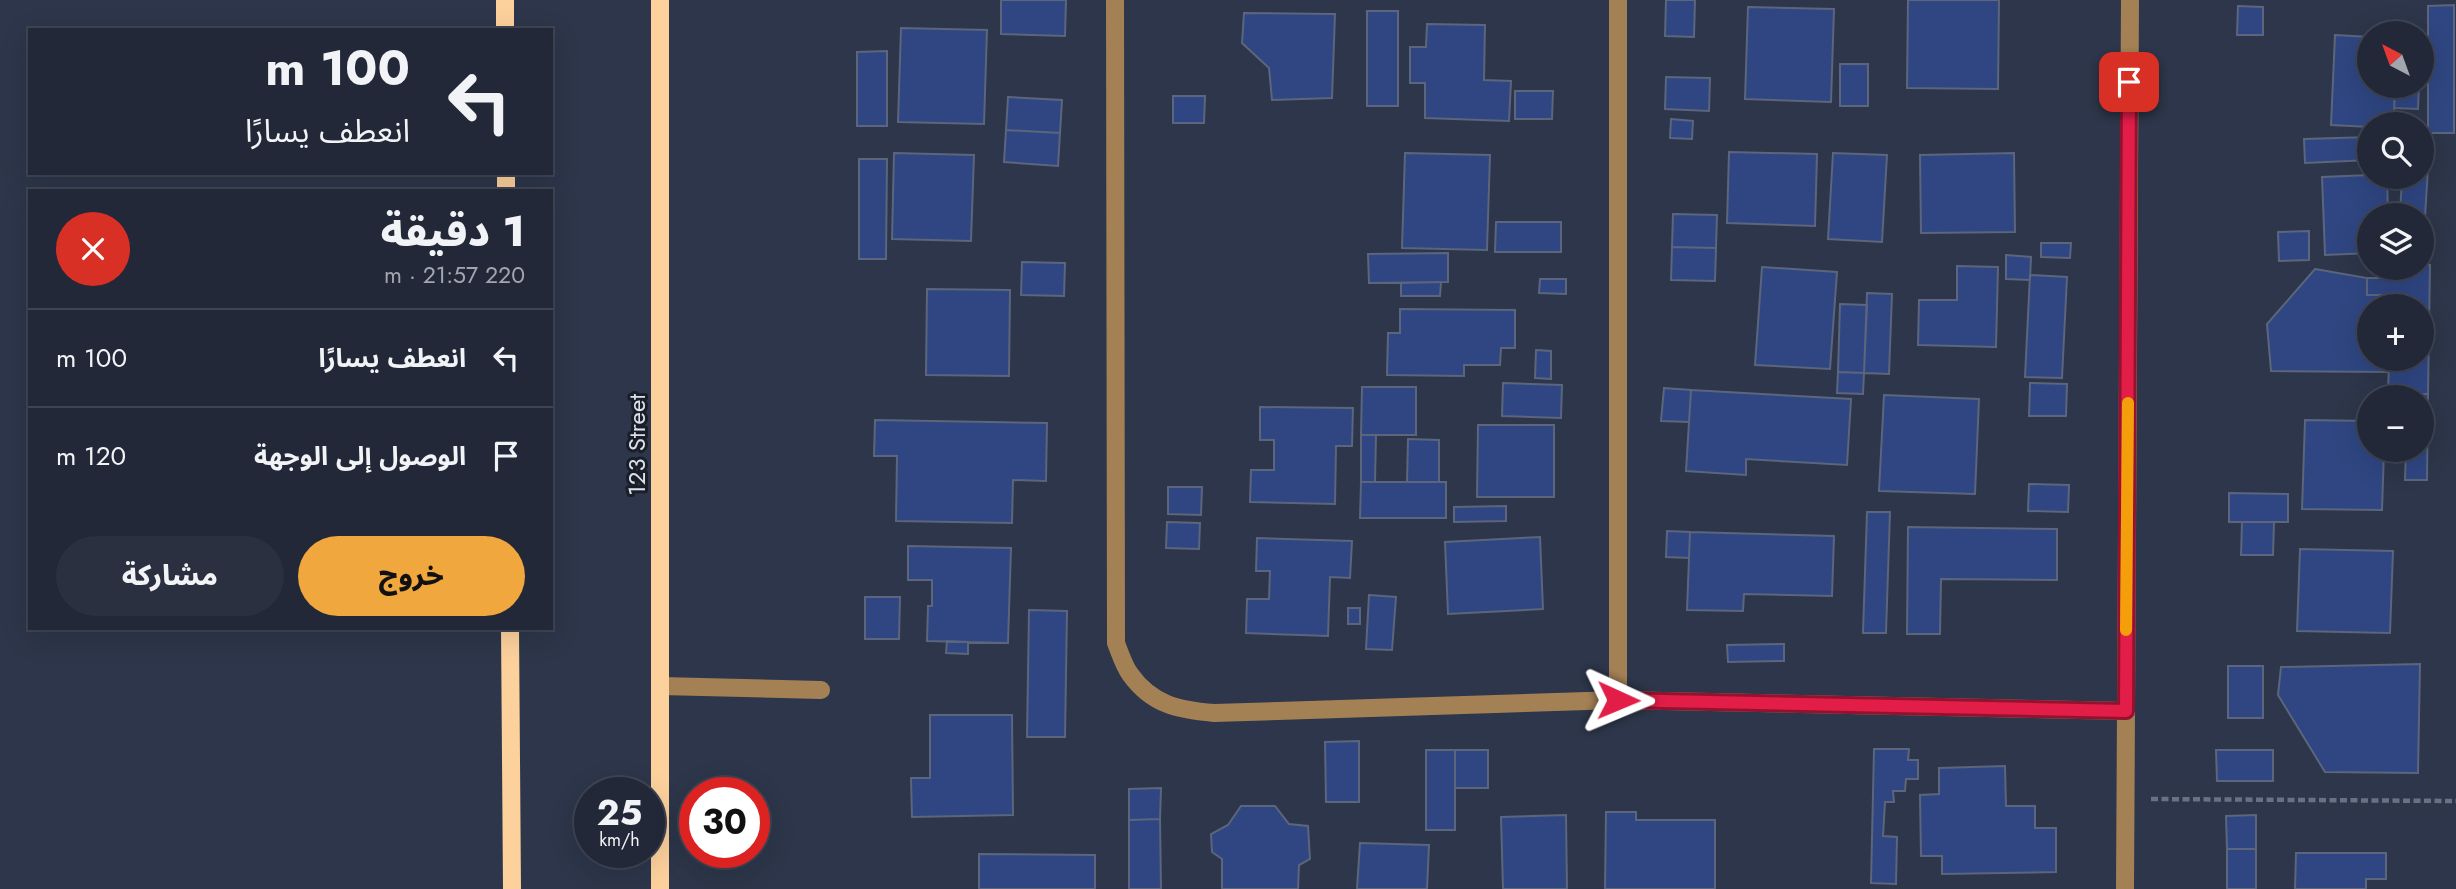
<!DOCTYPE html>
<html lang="ar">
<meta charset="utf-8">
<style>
:root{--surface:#222838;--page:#2a3040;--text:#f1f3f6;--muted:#a2a6ae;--line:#3f4453;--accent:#efa73e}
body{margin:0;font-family:Jost,"Noto Sans Arabic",sans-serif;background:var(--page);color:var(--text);direction:rtl;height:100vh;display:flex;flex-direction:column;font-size:26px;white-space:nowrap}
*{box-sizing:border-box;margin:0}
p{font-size:23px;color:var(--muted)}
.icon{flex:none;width:38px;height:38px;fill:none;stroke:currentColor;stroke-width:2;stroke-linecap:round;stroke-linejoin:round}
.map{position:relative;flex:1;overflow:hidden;direction:ltr}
.drawer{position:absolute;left:28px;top:189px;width:525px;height:441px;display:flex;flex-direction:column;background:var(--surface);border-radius:0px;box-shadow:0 7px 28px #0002,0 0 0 2px var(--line);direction:rtl}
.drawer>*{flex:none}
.hud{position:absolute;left:28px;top:28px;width:525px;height:147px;border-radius:0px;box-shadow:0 7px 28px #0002,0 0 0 2px var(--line);direction:rtl;background:#222838;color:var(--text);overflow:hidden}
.needle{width:46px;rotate:319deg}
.fabs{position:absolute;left:2357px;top:21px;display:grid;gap:14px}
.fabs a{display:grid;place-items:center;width:77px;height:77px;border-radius:50%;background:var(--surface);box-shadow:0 7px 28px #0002,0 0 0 2px var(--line);font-size:35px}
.speed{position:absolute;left:574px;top:777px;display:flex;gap:14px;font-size:35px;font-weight:700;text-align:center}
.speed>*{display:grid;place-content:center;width:91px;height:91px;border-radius:50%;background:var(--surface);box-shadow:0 7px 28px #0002,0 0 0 2px var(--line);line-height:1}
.speed small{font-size:18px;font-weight:400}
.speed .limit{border:10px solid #d22;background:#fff;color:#111}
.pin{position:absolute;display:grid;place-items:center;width:60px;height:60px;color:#fff;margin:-30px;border-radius:14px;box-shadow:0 4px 10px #0006}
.me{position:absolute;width:77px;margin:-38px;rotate:91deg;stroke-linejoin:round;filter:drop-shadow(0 0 5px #0008)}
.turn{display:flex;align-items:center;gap:24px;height:147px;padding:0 28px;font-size:32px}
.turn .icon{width:91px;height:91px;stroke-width:2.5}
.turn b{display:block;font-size:49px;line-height:60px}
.round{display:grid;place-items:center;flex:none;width:74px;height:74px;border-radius:37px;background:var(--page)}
.overview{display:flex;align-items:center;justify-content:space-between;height:119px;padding:0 28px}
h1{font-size:42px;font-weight:800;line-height:52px}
.button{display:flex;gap:14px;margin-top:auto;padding:14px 28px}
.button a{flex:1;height:80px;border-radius:42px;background:var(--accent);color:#111;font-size:28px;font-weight:800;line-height:80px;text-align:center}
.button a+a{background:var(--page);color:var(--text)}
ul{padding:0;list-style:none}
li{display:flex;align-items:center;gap:21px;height:98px;padding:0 28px;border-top:2px solid var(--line)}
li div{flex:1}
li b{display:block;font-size:26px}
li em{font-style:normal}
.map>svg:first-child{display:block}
.building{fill:#2f4682;stroke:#5b657c;stroke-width:2}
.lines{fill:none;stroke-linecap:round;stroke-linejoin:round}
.path{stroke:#697183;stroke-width:4.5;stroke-dasharray:7 3.5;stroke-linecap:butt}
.minor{stroke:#a48155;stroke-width:18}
.major{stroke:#fcd19c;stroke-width:18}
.route-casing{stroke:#92132f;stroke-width:18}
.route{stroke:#e11d48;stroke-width:12}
.slow{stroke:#f59e0b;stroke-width:12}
.labels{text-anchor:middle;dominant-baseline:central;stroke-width:6;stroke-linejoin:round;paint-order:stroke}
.street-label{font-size:24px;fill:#dae0ee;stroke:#191e27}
</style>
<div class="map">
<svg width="2456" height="889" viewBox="0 0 2456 889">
<rect width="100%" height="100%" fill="#2d364a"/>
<path class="building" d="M 1001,0 L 1066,0 L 1065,36 L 1001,34 Z
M 1666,0 L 1695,0 L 1694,37 L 1665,36 Z
M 1908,0 L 1999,0 L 1998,89 L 1907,88 Z
M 2454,5 L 2454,133 L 2428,133 L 2428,6 Z
M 2238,6 L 2263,7 L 2263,35 L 2237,35 Z
M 1748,7 L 1834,9 L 1831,102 L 1745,99 Z
M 1367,11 L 1398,11 L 1398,106 L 1367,106 Z
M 1244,13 L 1335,14 L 1332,98 L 1272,100 L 1269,68 L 1242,43 Z
M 1427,24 L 1485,25 L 1484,80 L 1511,81 L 1509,121 L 1425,118 L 1425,83 L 1410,83 L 1410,47 L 1426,47 Z
M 901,28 L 987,30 L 984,124 L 898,122 Z
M 2335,35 L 2370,37 L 2370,86 L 2395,86 L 2394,124 L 2370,124 L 2370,127 L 2331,125 Z
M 887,51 L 887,126 L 857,126 L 857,52 Z
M 1840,64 L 1868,64 L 1868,106 L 1840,106 Z
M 1666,77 L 1710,78 L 1709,111 L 1665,109 Z
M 2395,86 L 2419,86 L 2418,109 L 2394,108 Z
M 1515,91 L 1553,91 L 1552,119 L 1515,119 Z
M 1173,96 L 1205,96 L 1204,123 L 1173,123 Z
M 1008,97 L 1062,100 L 1060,133 L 1006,130 Z
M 1671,119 L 1693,121 L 1692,139 L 1670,138 Z
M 1006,130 L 1060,133 L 1058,166 L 1004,162 Z
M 2422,136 L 2430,136 L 2424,233 L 2422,233 L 2422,215 L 2400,215 L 2402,177 L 2422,177 Z
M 2370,137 L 2370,160 L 2305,163 L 2304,139 Z
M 1729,152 L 1817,154 L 1815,226 L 1727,223 Z
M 894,153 L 974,155 L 971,241 L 892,239 Z
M 1405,153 L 1490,155 L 1487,250 L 1402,248 Z
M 1833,153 L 1887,155 L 1882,242 L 1828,239 Z
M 2014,153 L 2015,232 L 1921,233 L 1920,155 Z
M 859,159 L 887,159 L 886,259 L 859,259 Z
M 2370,175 L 2387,177 L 2388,215 L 2370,215 L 2370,253 L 2325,255 L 2322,177 Z
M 1673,214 L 1717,215 L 1716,248 L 1672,247 Z
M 1496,222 L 1561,222 L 1561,252 L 1495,252 Z
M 2309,231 L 2309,260 L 2279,261 L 2278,232 Z
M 2041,243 L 2071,243 L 2070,258 L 2041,257 Z
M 1672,247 L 1716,248 L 1715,281 L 1671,280 Z
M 1448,253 L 1448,282 L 1369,283 L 1368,254 Z
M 2006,255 L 2031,257 L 2030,280 L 2006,279 Z
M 1022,262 L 1065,263 L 1064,296 L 1021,295 Z
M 2422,265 L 2430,265 L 2428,394 L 2388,394 L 2389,359 L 2422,359 L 2422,306 L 2389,306 L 2389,295 L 2367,295 L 2367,278 L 2385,278 L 2386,268 L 2422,268 Z
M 1957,266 L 1998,267 L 1996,347 L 1918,345 L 1919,300 L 1957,300 Z
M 1762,267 L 1837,272 L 1830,369 L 1755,365 Z
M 2315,269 L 2367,278 L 2367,295 L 2389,295 L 2389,306 L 2370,306 L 2370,359 L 2389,359 L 2388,372 L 2271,371 L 2267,324 Z
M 2030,275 L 2067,277 L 2062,378 L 2025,377 Z
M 1540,279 L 1566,279 L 1566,294 L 1539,293 Z
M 1441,282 L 1440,296 L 1401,296 L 1401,283 Z
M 927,289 L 1010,290 L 1009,376 L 926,375 Z
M 1867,293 L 1892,294 L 1889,374 L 1864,373 Z
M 1840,304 L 1867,305 L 1864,373 L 1838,372 Z
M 1400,309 L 1515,310 L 1515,348 L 1501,348 L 1500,365 L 1464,365 L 1464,376 L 1387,375 L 1388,333 L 1400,333 Z
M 1536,350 L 1551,351 L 1551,379 L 1535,378 Z
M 1838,372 L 1864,373 L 1863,394 L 1837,393 Z
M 1503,383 L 1562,385 L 1561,418 L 1502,416 Z
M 2030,383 L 2067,384 L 2066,416 L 2029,416 Z
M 1362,387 L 1416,387 L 1416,435 L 1361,435 Z
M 1664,388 L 1691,390 L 1689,422 L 1661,421 Z
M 1691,390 L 1851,399 L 1847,465 L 1746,459 L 1746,475 L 1686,471 Z
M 2388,394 L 2428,394 L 2427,480 L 2405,480 L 2406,450 L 2422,450 L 2422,397 L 2388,397 Z
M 1884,395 L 1979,399 L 1975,494 L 1879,491 Z
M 1260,407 L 1353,408 L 1352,446 L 1336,446 L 1335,504 L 1250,502 L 1251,470 L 1274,470 L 1274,440 L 1260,440 Z
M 875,420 L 1047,423 L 1046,481 L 1013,480 L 1012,523 L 896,521 L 897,456 L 874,456 Z
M 2305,420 L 2370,421 L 2370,450 L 2384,450 L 2382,510 L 2302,509 Z
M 1478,425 L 1554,425 L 1554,497 L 1477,497 Z
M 1361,435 L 1376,435 L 1375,482 L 1361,482 Z
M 1408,439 L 1439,440 L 1439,482 L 1407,482 Z
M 1361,482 L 1446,482 L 1446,518 L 1360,518 Z
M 2029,484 L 2069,485 L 2068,512 L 2028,511 Z
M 1168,487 L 1202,487 L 1201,515 L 1168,514 Z
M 2229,493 L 2288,494 L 2288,522 L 2229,522 Z
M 1506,506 L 1506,521 L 1454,522 L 1454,507 Z
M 1867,512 L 1890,512 L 1886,633 L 1863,633 Z
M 1167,522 L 1200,523 L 1199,549 L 1166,548 Z
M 2242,522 L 2274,522 L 2273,555 L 2241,555 Z
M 1908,527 L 2057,529 L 2057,580 L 1941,579 L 1940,634 L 1907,634 Z
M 1667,531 L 1690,532 L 1689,558 L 1666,557 Z
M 1690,532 L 1834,536 L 1832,596 L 1744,594 L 1743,611 L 1687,610 Z
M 1540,537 L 1543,609 L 1448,614 L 1445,542 Z
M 1257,538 L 1352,541 L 1350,578 L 1330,577 L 1328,636 L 1246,633 L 1247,599 L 1269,599 L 1270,571 L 1256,571 Z
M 908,546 L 1011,548 L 1008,643 L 927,641 L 928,606 L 932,606 L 932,580 L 908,580 Z
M 2300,549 L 2393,551 L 2390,633 L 2297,631 Z
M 1369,595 L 1396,597 L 1392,650 L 1366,649 Z
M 865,597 L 900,597 L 899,639 L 865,639 Z
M 1348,608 L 1360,608 L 1360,624 L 1348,624 Z
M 1029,610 L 1067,611 L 1065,737 L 1027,737 Z
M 947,641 L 968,642 L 968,654 L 946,653 Z
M 1784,644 L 1784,661 L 1728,662 L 1727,645 Z
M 2420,664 L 2418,773 L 2325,772 L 2278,695 L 2281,667 Z
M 2228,666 L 2263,666 L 2263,718 L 2228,718 Z
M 930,715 L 1012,715 L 1013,815 L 912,817 L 911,778 L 930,778 Z
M 1359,741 L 1359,802 L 1326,802 L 1325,742 Z
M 1874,749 L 1909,749 L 1908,760 L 1918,760 L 1918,779 L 1906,779 L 1905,791 L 1893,791 L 1894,802 L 1885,802 L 1883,836 L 1897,837 L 1896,884 L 1871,883 Z
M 1426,750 L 1455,750 L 1455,830 L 1426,830 Z
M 1455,750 L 1488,750 L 1488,788 L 1455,788 Z
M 2216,750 L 2273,750 L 2273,781 L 2217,781 Z
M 2005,766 L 2006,806 L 2035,806 L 2035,828 L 2056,828 L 2056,872 L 1942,874 L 1942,856 L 1921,856 L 1920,795 L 1939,794 L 1939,768 Z
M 1161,788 L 1160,819 L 1129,820 L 1129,789 Z
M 1241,806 L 1275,806 L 1289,824 L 1308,826 L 1310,859 L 1299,865 L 1298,889 L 1222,889 L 1222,859 L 1212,852 L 1211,834 L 1228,825 Z
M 1606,812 L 1636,812 L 1636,820 L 1715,820 L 1715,889 L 1605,889 Z
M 1566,815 L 1567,889 L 1503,889 L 1501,817 Z
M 2256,815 L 2256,849 L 2227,849 L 2226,816 Z
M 1160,819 L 1161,889 L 1129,889 L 1129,820 Z
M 1360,843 L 1429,845 L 1427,889 L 1357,889 Z
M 2227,849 L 2256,849 L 2256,889 L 2227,889 Z
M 2296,853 L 2386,853 L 2386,879 L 2366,879 L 2366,889 L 2295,889 Z
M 979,854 L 1095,855 L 1095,889 L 979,889 Z"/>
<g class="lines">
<path class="path" d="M 2151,799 L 2456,801"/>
<path class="minor" d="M 1115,0 L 1116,643 C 1120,653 1124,666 1130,674 C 1152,705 1179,710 1214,713 L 1618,700 L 2126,711
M 1618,0 L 1618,700
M 661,686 L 821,690
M 2125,889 L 2130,0"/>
<path class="major" d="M 505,0 L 505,30
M 660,0 L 660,889
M 506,173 L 506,191
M 510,628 L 512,889"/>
</g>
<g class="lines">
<defs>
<path id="route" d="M 1618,700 L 2126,711 L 2129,82"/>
</defs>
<use href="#route" class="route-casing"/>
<use href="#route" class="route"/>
<path class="slow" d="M 2126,630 L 2128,403"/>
</g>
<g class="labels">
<g class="street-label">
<text transform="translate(636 445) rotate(-90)">123 Street</text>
</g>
</g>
</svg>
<div class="fabs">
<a><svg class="needle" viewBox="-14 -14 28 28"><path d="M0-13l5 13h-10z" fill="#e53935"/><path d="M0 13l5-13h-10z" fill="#a2a6ae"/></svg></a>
<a><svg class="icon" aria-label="search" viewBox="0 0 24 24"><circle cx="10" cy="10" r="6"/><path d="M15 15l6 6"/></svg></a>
<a><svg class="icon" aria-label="layers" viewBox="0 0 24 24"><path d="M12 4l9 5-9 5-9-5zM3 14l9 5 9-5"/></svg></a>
<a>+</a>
<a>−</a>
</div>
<div class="speed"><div>25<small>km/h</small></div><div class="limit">30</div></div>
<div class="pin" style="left:2129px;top:82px;background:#d93025"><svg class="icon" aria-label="arrive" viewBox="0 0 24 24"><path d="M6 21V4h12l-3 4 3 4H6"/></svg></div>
<svg class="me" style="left:1618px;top:700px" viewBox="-20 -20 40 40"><path d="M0-17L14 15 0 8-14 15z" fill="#e11d48" stroke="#fff" stroke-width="4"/></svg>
<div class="hud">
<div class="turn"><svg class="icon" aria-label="left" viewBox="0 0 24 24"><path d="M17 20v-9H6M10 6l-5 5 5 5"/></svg><div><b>100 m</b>انعطف يسارًا</div></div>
</div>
<section class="drawer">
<div class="overview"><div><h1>1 دقيقة</h1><p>220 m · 21:57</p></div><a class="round" style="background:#d93025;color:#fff"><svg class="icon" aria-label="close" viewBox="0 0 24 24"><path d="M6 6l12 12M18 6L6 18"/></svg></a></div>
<ul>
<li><svg class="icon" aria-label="left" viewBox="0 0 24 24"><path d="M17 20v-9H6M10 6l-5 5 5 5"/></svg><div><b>انعطف يسارًا</b></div><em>100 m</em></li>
<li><svg class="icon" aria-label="arrive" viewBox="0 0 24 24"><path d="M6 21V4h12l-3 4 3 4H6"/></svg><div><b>الوصول إلى الوجهة</b></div><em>120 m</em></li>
</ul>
<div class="button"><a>خروج</a><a>مشاركة</a></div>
</section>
</div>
